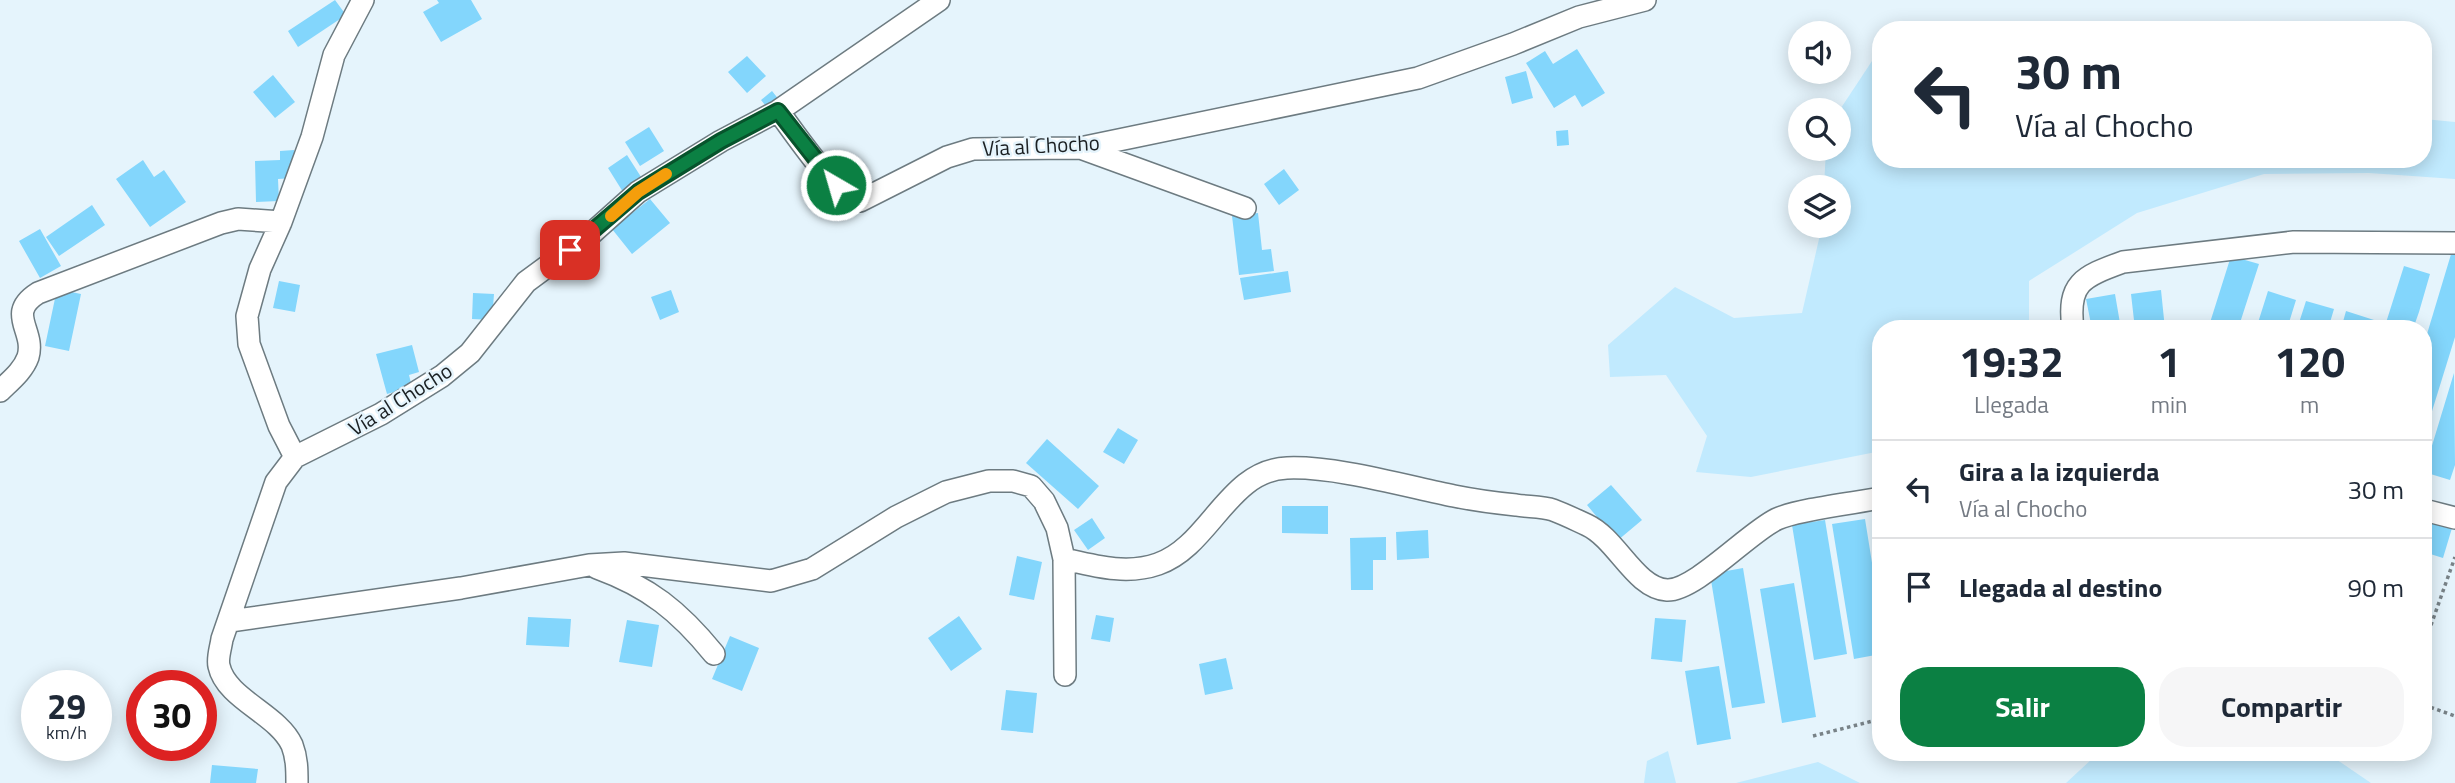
<!DOCTYPE html>
<html lang="es">
<meta charset="utf-8">
<style>
:root{--surface:#fff;--page:#f6f6f7;--text:#1f2937;--muted:#747a83;--line:#e0e1e3;--accent:#0b8043}
body{margin:0;font-family:"Titillium Web",sans-serif;background:var(--page);color:var(--text);height:100vh;display:flex;flex-direction:column;font-size:26px;white-space:nowrap}
*{box-sizing:border-box;margin:0}
p{font-size:23px;color:var(--muted)}
.icon{flex:none;width:38px;height:38px;fill:none;stroke:currentColor;stroke-width:2;stroke-linecap:round;stroke-linejoin:round}
.map{position:relative;flex:1;overflow:hidden}
.sheet{position:absolute;left:1872px;top:320px;width:560px;height:441px;display:flex;flex-direction:column;background:var(--surface);border-radius:28px;box-shadow:0 4px 18px #0003}
.sheet>*{flex:none}
.hud{position:absolute;left:1872px;top:21px;width:560px;height:147px;border-radius:28px;box-shadow:0 4px 18px #0003;background:#fff;color:var(--text);overflow:hidden}
.buttons{position:absolute;left:1788px;top:21px;display:grid;gap:14px}
.buttons a{display:grid;place-items:center;width:63px;height:63px;border-radius:50%;background:var(--surface);box-shadow:0 4px 18px #0003;font-size:35px}
.speed{position:absolute;left:21px;top:670px;display:flex;gap:14px;font-size:35px;font-weight:700;text-align:center}
.speed>*{display:grid;place-content:center;width:91px;height:91px;border-radius:50%;background:var(--surface);box-shadow:0 4px 18px #0003;line-height:1}
.speed small{font-size:18px;font-weight:400}
.speed .limit{border:10px solid #d22;background:#fff;color:#111}
.pin{position:absolute;display:grid;place-items:center;width:60px;height:60px;color:#fff;margin:-30px;border-radius:14px;box-shadow:0 4px 10px #0006}
.me{position:absolute;width:77px;margin:-38px;rotate:322deg;stroke-linejoin:round;filter:drop-shadow(0 0 5px #0008)}
.turn{display:flex;align-items:center;gap:24px;height:147px;padding:0 28px;font-size:32px}
.turn .icon{width:91px;height:91px;stroke-width:2.5}
.turn b{display:block;font-size:49px;line-height:60px}
.eta{display:flex;justify-content:space-evenly;align-items:center;height:119px;text-align:center}
.eta b{font-size:42px;font-weight:700;line-height:49px}
.cta{display:flex;gap:14px;margin-top:auto;padding:14px 28px}
.cta a{flex:1;height:80px;border-radius:28px;background:var(--accent);color:#fff;font-size:28px;font-weight:700;line-height:80px;text-align:center}
.cta a+a{background:var(--page);color:var(--text)}
ul{padding:0;list-style:none}
li{display:flex;align-items:center;gap:21px;height:98px;padding:0 28px;border-top:2px solid var(--line)}
li div{flex:1}
li b{display:block;font-size:26px}
li em{font-style:normal}
.map>svg:first-child{display:block}
.green{fill:#c1eafe}
.building{fill:#83d6fc}
.lines{fill:none;stroke-linecap:round;stroke-linejoin:round}
.minor-casing{stroke:#6d7b81;stroke-width:24}
.path{stroke:#788287;stroke-width:3.5;stroke-dasharray:3.5 3.5;stroke-linecap:butt}
.minor{stroke:#fff;stroke-width:21}
.route-casing{stroke:#07532c;stroke-width:18}
.route{stroke:#0b8043;stroke-width:12}
.slow{stroke:#f59e0b;stroke-width:12}
.labels{text-anchor:middle;dominant-baseline:central;stroke-width:5;stroke-linejoin:round;paint-order:stroke}
.street-label{font-size:21px;fill:#1b2023;stroke:#e5f4fc}
</style>
<div class="map">
<svg width="2455" height="783" viewBox="0 0 2455 783">
<rect width="100%" height="100%" fill="#e5f4fc"/>
<path class="green" d="M 1872,61 L 1881,61 L 1881,159 L 2424,159 L 2424,119 L 2455,122 L 2455,179 L 2369,173 L 2264,174 L 2137,213 L 2029,281 L 2029,329 L 1881,329 L 1881,451 L 1751,477 L 1696,472 L 1707,436 L 1666,375 L 1610,377 L 1608,345 L 1675,287 L 1734,318 L 1802,313 L 1822,226 L 1839,226 L 1839,187 L 1824,187 L 1826,149 L 1839,149 L 1839,111 Z
M 1668,751 L 1676,783 L 1644,783 L 1647,761 Z
M 2111,752 L 2327,753 L 2371,783 L 2066,783 L 2093,758 Z
M 1818,762 L 1860,783 L 1736,783 Z"/>
<path class="building" d="M 335,0 L 346,15 L 298,47 L 288,31 Z
M 437,0 L 471,0 L 482,19 L 441,42 L 423,12 L 439,3 Z
M 1577,49 L 1605,93 L 1582,107 L 1575,95 L 1554,108 L 1526,63 L 1545,51 L 1553,64 Z
M 747,56 L 766,76 L 747,93 L 728,72 Z
M 1526,71 L 1533,98 L 1512,104 L 1505,77 Z
M 273,75 L 295,102 L 275,118 L 253,92 Z
M 772,91 L 780,101 L 769,110 L 761,100 Z
M 649,127 L 664,151 L 640,166 L 625,142 Z
M 1568,130 L 1569,145 L 1557,146 L 1556,131 Z
M 294,150 L 294,178 L 278,179 L 279,201 L 256,202 L 255,161 L 280,160 L 280,151 Z
M 627,155 L 643,180 L 623,192 L 608,168 Z
M 143,160 L 154,177 L 164,170 L 186,202 L 150,227 L 116,179 Z
M 1284,169 L 1299,190 L 1279,205 L 1264,184 Z
M 650,199 L 670,223 L 632,254 L 612,229 Z
M 92,205 L 105,225 L 59,256 L 46,237 Z
M 1258,213 L 1262,250 L 1271,249 L 1274,271 L 1239,275 L 1232,216 Z
M 40,229 L 61,266 L 40,278 L 19,241 Z
M 2452,251 L 2455,251 L 2455,337 L 2424,437 L 2424,344 Z
M 2231,256 L 2259,264 L 2238,329 L 2208,329 Z
M 2404,266 L 2430,274 L 2419,312 L 2413,329 L 2384,329 Z
M 1288,271 L 1291,292 L 1244,300 L 1240,278 Z
M 279,281 L 300,285 L 295,312 L 273,308 Z
M 57,289 L 81,294 L 69,351 L 45,346 Z
M 671,290 L 679,312 L 660,320 L 651,297 Z
M 2161,290 L 2165,329 L 2135,329 L 2131,294 Z
M 2268,291 L 2296,300 L 2287,329 L 2256,329 Z
M 473,293 L 494,294 L 492,320 L 472,319 Z
M 2115,294 L 2121,329 L 2092,329 L 2086,299 Z
M 2306,301 L 2334,309 L 2328,329 L 2297,329 Z
M 2346,311 L 2374,320 L 2371,329 L 2341,329 Z
M 412,345 L 419,372 L 409,375 L 412,387 L 387,394 L 376,354 Z
M 2454,373 L 2455,465 L 2450,480 L 2424,472 Z
M 1118,428 L 1138,440 L 1124,464 L 1103,452 Z
M 1047,439 L 1099,486 L 1078,509 L 1026,463 Z
M 1611,485 L 1642,520 L 1617,541 L 1587,505 Z
M 1282,506 L 1328,506 L 1328,534 L 1282,533 Z
M 1881,516 L 1881,555 L 1880,555 L 1874,518 Z
M 1092,518 L 1105,538 L 1088,550 L 1074,530 Z
M 1865,519 L 1881,619 L 1881,654 L 1854,659 L 1832,524 Z
M 2424,519 L 2452,528 L 2443,558 L 2424,552 Z
M 1825,520 L 1847,654 L 1814,660 L 1792,525 Z
M 1428,530 L 1429,558 L 1397,560 L 1396,532 Z
M 1386,537 L 1386,560 L 1373,560 L 1373,590 L 1351,590 L 1350,538 Z
M 1017,556 L 1042,562 L 1034,600 L 1009,595 Z
M 1743,568 L 1765,703 L 1732,708 L 1710,574 Z
M 1794,583 L 1816,717 L 1782,723 L 1760,589 Z
M 1096,615 L 1114,618 L 1110,642 L 1091,639 Z
M 959,616 L 982,649 L 951,671 L 928,638 Z
M 528,617 L 571,619 L 569,647 L 526,645 Z
M 1655,618 L 1686,620 L 1682,662 L 1651,659 Z
M 627,620 L 659,625 L 652,667 L 619,662 Z
M 730,636 L 759,648 L 742,691 L 712,679 Z
M 1226,658 L 1233,689 L 1205,695 L 1199,664 Z
M 1719,666 L 1731,739 L 1697,745 L 1685,671 Z
M 1006,690 L 1037,693 L 1033,733 L 1001,730 Z
M 212,765 L 258,769 L 256,783 L 210,783 Z"/>
<g class="lines">
<defs>
<path id="minor" d="M 778,111 C 793,130 838,199 860,201 L 947,157 L 973,149 L 1080,148 L 1418,78 L 1513,44 L 1579,17 L 1645,0
M 1083,149 L 1245,208
M 2073,329 C 2067,283 2082,277 2123,262 L 2294,242 L 2455,243
M 0,391 C 10,381 23,371 28,357 C 36,330 5,314 38,293 L 221,223 L 238,219 L 281,222
M 295,457 L 381,414 L 442,376 L 470,353 L 526,282 L 591,234 L 638,192 L 721,141 L 778,111 L 939,0
M 2424,510 L 2455,518
M 1064,559 L 1065,675
M 597,568 C 649,587 679,611 714,654
M 230,621 L 461,588 L 589,565 L 624,563 L 771,581 L 812,569 L 896,517 L 946,492 L 989,481 L 1013,481 L 1031,486 L 1044,501 L 1057,528 L 1064,559 C 1095,566 1127,575 1158,564 C 1210,546 1228,470 1287,468 C 1335,466 1405,486 1454,496 C 1474,500 1495,503 1516,505 C 1528,507 1542,506 1553,510 C 1564,514 1576,520 1587,525 C 1617,539 1635,588 1667,590 C 1695,591 1749,532 1777,519 C 1799,509 1855,503 1881,498
M 297,783 C 297,770 297,758 292,745 C 278,714 226,699 219,666 C 217,658 221,647 222,639 L 276,482 L 295,457 L 279,426 L 249,344 L 247,316 L 260,269 L 281,222 L 312,137 L 334,55 L 363,0"/>
</defs>
<use href="#minor" class="minor-casing"/>
<path class="path" d="M 2424,645 L 2455,557
M 2424,705 L 2455,716
M 1813,736 L 1881,719"/>
<use href="#minor" class="minor"/>
</g>
<g class="lines">
<defs>
<path id="route" d="M 570,250 L 638,192 L 721,141 L 778,111 L 836,185"/>
</defs>
<use href="#route" class="route-casing"/>
<use href="#route" class="route"/>
<path class="slow" d="M 611,216 L 638,192 L 666,174"/>
</g>
<g class="labels">
<g class="street-label">
<text transform="translate(1041 145) rotate(-3)">Vía al Chocho</text>
<text transform="translate(400 399) rotate(-32)">Vía al Chocho</text>
</g>
</g>
</svg>
<div class="buttons">
<a><svg class="icon" aria-label="sound" viewBox="0 0 24 24"><path d="M4 9h4l5-4v14l-5-4H4zM17 9q2 3 0 6"/></svg></a>
<a><svg class="icon" aria-label="search" viewBox="0 0 24 24"><circle cx="10" cy="10" r="6"/><path d="M15 15l6 6"/></svg></a>
<a><svg class="icon" aria-label="layers" viewBox="0 0 24 24"><path d="M12 4l9 5-9 5-9-5zM3 14l9 5 9-5"/></svg></a>
</div>
<div class="speed"><div>29<small>km/h</small></div><div class="limit">30</div></div>
<div class="pin" style="left:570px;top:250px;background:#d93025"><svg class="icon" aria-label="arrive" viewBox="0 0 24 24"><path d="M6 21V4h12l-3 4 3 4H6"/></svg></div>
<svg class="me" style="left:836px;top:185px" viewBox="-20 -20 40 40"><circle r="17" fill="#0b8043" stroke="#fff" stroke-width="3"/><path d="M0-11L8 9 0 5-8 9z" fill="#fff"/></svg>
<div class="hud">
<div class="turn"><svg class="icon" aria-label="left" viewBox="0 0 24 24"><path d="M17 20v-9H6M10 6l-5 5 5 5"/></svg><div><b>30 m</b>Vía al Chocho</div></div>
</div>
<section class="sheet">
<div class="eta">
<div><b>19:32</b><p>Llegada</p></div>
<div><b>1</b><p>min</p></div>
<div><b>120</b><p>m</p></div>
</div>
<ul>
<li><svg class="icon" aria-label="left" viewBox="0 0 24 24"><path d="M17 20v-9H6M10 6l-5 5 5 5"/></svg><div><b>Gira a la izquierda</b><p>Vía al Chocho</p></div><em>30 m</em></li>
<li><svg class="icon" aria-label="arrive" viewBox="0 0 24 24"><path d="M6 21V4h12l-3 4 3 4H6"/></svg><div><b>Llegada al destino</b></div><em>90 m</em></li>
</ul>
<div class="cta"><a>Salir</a><a>Compartir</a></div>
</section>
</div>
